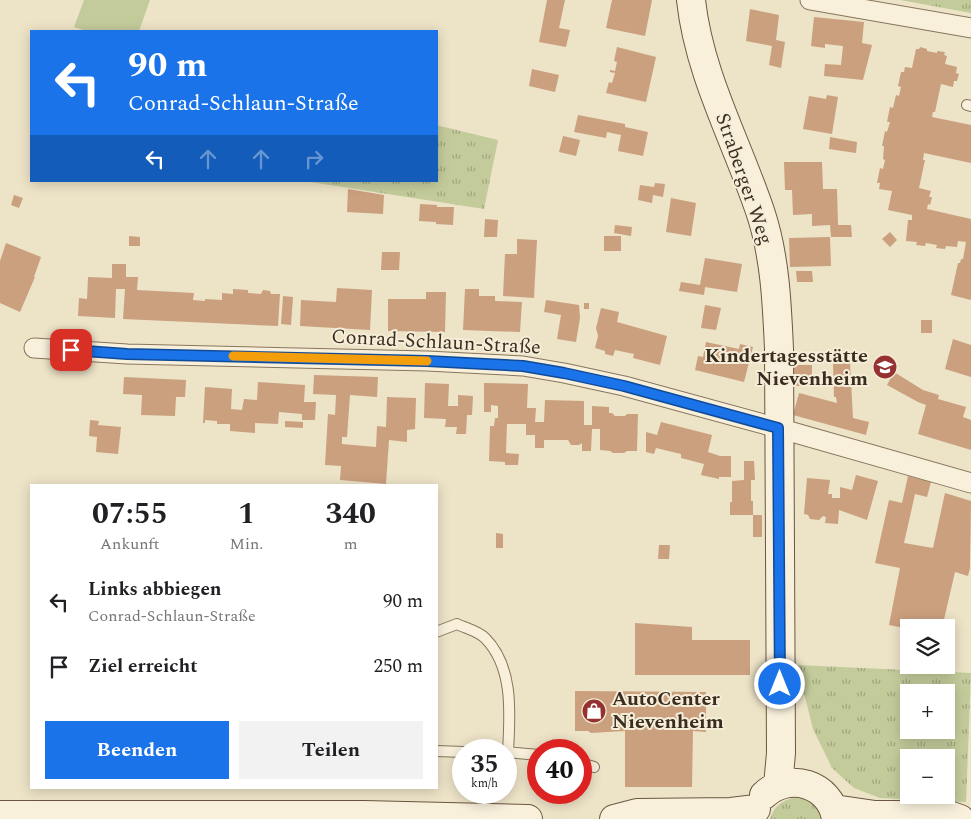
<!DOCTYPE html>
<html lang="de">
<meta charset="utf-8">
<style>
:root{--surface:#fff;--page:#f2f2f2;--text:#202124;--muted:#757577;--accent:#1a73e8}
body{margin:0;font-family:Spectral,serif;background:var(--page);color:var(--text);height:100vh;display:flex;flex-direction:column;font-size:19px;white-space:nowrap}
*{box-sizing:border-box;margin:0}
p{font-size:16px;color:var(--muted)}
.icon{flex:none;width:28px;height:28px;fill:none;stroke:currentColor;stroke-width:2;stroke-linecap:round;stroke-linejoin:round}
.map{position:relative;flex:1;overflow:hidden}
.details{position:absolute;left:30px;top:484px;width:408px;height:305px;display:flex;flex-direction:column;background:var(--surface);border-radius:0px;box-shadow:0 2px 12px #0003}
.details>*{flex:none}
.guide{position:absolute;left:30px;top:30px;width:408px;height:152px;border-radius:0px;box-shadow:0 2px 12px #0003;background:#1a73e8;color:#fff;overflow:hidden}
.buttons{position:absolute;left:900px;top:619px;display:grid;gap:10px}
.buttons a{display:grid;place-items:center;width:55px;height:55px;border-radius:0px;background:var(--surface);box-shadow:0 2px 12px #0003;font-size:25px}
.speed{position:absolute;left:452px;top:739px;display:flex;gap:10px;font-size:25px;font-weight:700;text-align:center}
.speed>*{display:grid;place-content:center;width:65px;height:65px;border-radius:50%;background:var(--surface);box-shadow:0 2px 12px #0003;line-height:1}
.speed small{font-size:12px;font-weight:400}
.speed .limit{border:8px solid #d22;background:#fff;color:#111}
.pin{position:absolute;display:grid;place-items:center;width:42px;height:42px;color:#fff;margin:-21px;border-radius:10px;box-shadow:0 2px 8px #0006}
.me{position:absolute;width:55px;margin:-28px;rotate:0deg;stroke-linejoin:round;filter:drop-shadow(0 0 4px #0008)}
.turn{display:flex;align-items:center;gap:18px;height:105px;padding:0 15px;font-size:22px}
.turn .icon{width:65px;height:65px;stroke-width:2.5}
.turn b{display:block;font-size:35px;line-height:42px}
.lanes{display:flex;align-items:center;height:48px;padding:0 15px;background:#0003;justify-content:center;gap:25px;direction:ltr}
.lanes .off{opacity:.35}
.eta{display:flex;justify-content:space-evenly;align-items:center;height:85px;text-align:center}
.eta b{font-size:30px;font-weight:700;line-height:35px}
.action{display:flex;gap:10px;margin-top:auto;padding:10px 15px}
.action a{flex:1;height:58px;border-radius:0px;background:var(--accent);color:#fff;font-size:20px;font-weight:700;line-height:58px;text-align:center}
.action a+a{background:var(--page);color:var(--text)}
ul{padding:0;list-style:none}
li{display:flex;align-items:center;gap:15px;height:65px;padding:0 15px}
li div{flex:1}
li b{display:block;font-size:19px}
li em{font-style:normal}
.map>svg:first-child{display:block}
.grass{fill:url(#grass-tufts);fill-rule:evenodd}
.green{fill:#c4cb9b}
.building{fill:#caa07f}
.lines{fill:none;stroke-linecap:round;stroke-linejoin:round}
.lane-casing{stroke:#88755d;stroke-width:12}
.street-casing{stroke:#88755d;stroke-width:21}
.secondary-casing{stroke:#6a5740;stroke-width:30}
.lane{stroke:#f8f0db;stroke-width:10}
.street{stroke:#f8f0db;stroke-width:19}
.secondary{stroke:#f8f0db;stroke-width:28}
.route-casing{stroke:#114b97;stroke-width:12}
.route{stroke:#1a73e8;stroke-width:9}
.slow{stroke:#f59e0b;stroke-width:9}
.labels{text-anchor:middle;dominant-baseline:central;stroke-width:4;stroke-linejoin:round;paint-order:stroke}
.street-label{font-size:20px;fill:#392d20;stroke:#f5edd7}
.poi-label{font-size:20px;font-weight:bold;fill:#392d20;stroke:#f5edd7;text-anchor:end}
</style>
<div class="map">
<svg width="971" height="819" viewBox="0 0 971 819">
<defs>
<pattern id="grass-tufts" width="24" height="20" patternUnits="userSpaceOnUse" patternTransform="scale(1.25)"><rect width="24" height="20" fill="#c4cb9b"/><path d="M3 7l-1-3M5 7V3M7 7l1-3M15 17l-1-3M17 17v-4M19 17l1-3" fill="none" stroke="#a0a57e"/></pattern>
</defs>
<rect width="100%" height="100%" fill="#ede3c7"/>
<path class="grass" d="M 900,0 L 971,0 L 971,13 Z
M 436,125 L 498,140 L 484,209 L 304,181 L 436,181 Z
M 797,665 L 971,673 L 966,802 L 880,798 L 854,788 L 832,768 L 813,729 ZM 909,692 L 946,692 L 946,730 L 909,730 ZM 909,758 L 946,758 L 946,795 L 909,795 Z
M 793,798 C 807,798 820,804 823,819 L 770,819 C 774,807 781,801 793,798 Z"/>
<path class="green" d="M 84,0 L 150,0 L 139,31 L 86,31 L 74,27 Z"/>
<path class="building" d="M 547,0 L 565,0 L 559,28 L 570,30 L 566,47 L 539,42 Z
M 612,0 L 652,0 L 645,36 L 606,28 Z
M 750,9 L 779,15 L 776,40 L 785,42 L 781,68 L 769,65 L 772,46 L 746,41 Z
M 814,17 L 864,22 L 862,43 L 872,45 L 863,80 L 824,76 L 825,64 L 841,65 L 843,46 L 825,44 L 825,48 L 811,46 Z
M 617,47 L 656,57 L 646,102 L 606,93 L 609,82 L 612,83 L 615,73 L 610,72 L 610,70 L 615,71 L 617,62 L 614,61 Z
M 920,47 L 927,49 L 927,51 L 937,53 L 937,51 L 945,52 L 944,55 L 947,56 L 945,64 L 957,67 L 956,73 L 959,74 L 957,81 L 954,81 L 953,87 L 941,84 L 935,112 L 933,112 L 932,117 L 971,125 L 971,163 L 924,153 L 923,160 L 925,160 L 919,188 L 931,191 L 929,197 L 932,197 L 930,205 L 928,204 L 927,209 L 971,219 L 971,300 L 951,295 L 958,263 L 960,263 L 961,259 L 963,259 L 966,242 L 958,241 L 957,247 L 946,246 L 945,249 L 936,248 L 937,245 L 926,243 L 925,246 L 916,245 L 917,242 L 906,241 L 908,220 L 912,220 L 912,215 L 888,210 L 892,191 L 879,189 L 880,183 L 877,183 L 880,168 L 883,169 L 885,160 L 883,159 L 884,146 L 882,146 L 885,131 L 887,132 L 890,122 L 887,122 L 890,107 L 893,108 L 896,95 L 899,96 L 901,87 L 898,86 L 901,72 L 904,72 L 905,67 L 912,68 L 916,49 L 919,49 Z
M 532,69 L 559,75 L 555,92 L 529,86 Z
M 827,95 L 838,97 L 832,134 L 803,129 L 809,96 L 826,99 Z
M 578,115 L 625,124 L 625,127 L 648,132 L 643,156 L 618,151 L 621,135 L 607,132 L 606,138 L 574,132 Z
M 563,136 L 580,140 L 576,156 L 559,152 Z
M 830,137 L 857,142 L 856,153 L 829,149 Z
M 784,162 L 822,162 L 823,189 L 837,189 L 838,225 L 851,225 L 852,237 L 831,237 L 830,225 L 812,226 L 812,214 L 793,215 L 792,190 L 785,190 Z
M 655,183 L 665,184 L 663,197 L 653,195 L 652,203 L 638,200 L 640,185 L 654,187 Z
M 348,189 L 384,195 L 383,214 L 347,212 Z
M 14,195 L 23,198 L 19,208 L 11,205 Z
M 671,198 L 696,203 L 691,236 L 666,232 Z
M 420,204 L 437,205 L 437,207 L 454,207 L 453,225 L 436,224 L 436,222 L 419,221 Z
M 485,219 L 498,220 L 497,237 L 484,237 Z
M 615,225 L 632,227 L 631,236 L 614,233 Z
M 890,232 L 897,240 L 890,247 L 882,239 Z
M 129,236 L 140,237 L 140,246 L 129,246 Z
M 604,236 L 621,236 L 621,251 L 604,251 Z
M 830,237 L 831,266 L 790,267 L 789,238 Z
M 517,239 L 537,240 L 534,298 L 503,296 L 505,254 L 517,254 Z
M 6,243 L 41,257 L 34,277 L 35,277 L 20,312 L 0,303 L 0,261 Z
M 382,252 L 400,252 L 399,270 L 381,270 Z
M 705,258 L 742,264 L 737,292 L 705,287 L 704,295 L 679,291 L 681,282 L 700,285 Z
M 112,264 L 126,264 L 126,277 L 138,277 L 137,290 L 194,293 L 193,300 L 205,301 L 205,299 L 222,300 L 222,293 L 233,294 L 233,289 L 248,290 L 248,293 L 261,294 L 263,290 L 270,291 L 271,294 L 280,294 L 278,326 L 123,319 L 125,289 L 116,289 L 115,318 L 78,316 L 79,298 L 87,299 L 88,277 L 112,278 Z
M 796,271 L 812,271 L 813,282 L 797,282 Z
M 337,288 L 372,290 L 370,330 L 300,326 L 301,300 L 336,302 Z
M 465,289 L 479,289 L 479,296 L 495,296 L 495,301 L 522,302 L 520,332 L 463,330 Z
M 426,292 L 446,292 L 445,332 L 388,331 L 388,299 L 426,299 Z
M 283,296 L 293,297 L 291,325 L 281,324 Z
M 546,300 L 579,305 L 580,318 L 576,342 L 557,339 L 561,315 L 544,312 Z
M 584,303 L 589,303 L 589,309 L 584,309 Z
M 705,305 L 721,308 L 716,330 L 701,328 Z
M 601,308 L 619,312 L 617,322 L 667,336 L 660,365 L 633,358 L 634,354 L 615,350 L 613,356 L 605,354 L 605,351 L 595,348 L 598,336 L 596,328 Z
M 921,320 L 932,320 L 932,333 L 921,333 Z
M 953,339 L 971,345 L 971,377 L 945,369 Z
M 706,342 L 739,349 L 740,344 L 753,347 L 744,382 L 695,370 L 698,356 L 703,357 Z
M 850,363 L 853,418 L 869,422 L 866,435 L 793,415 L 799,393 L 837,403 L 836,397 L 834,397 L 833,364 Z
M 793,365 L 812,365 L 812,380 L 801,386 L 793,386 Z
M 894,372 L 923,390 L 939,395 L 938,399 L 966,407 L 963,417 L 971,420 L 971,450 L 918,434 L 926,405 L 918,402 L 887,385 Z
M 314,375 L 378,377 L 377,397 L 350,395 L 347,437 L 342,437 L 342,444 L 376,447 L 377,426 L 386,427 L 387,397 L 416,398 L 415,429 L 407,430 L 407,442 L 389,440 L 386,484 L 340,480 L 341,466 L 325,465 L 328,414 L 335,415 L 336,395 L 313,394 Z
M 124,377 L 186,380 L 185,397 L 176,397 L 175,416 L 141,415 L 142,395 L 123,394 Z
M 258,382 L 305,385 L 304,402 L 316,402 L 315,420 L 302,420 L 302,414 L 279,412 L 278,424 L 255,423 L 255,433 L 230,431 L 230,424 L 217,424 L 217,421 L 205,420 L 205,423 L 203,423 L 205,387 L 232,389 L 231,409 L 242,410 L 244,399 L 257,400 Z
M 425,383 L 449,384 L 448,406 L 458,406 L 458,395 L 473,396 L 472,415 L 467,415 L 466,434 L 456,434 L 457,427 L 445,427 L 446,419 L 424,418 Z
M 484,383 L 528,384 L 527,408 L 536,408 L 535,422 L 544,422 L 545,400 L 584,401 L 584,425 L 592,425 L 592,406 L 609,407 L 609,413 L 612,413 L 615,416 L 625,416 L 627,414 L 638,414 L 637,451 L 627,451 L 624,453 L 613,453 L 610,451 L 600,450 L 600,429 L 592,429 L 591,451 L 582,451 L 582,443 L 579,445 L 571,445 L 568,440 L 544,440 L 544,448 L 535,448 L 535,435 L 526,435 L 526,424 L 507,424 L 506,453 L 519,454 L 518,465 L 505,465 L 505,462 L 489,461 L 490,426 L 494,426 L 495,418 L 498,418 L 498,406 L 491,405 L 491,412 L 484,412 Z
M 90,420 L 99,421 L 98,425 L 121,427 L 118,454 L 96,452 L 97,437 L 89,436 Z
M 285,421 L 303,422 L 303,428 L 285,427 Z
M 661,422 L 712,435 L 708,452 L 720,456 L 731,456 L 731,477 L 719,477 L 719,479 L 701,475 L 704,464 L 681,458 L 681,454 L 656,448 L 654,454 L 646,452 L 646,432 L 657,435 Z
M 744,461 L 754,461 L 755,480 L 751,480 L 751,501 L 753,501 L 753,515 L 762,515 L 762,537 L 753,537 L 753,515 L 730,515 L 730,502 L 732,502 L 732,481 L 744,480 Z
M 856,475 L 878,481 L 867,520 L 839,510 L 838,524 L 825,523 L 826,517 L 823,516 L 819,520 L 810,519 L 808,515 L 804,514 L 807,478 L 830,480 L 828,494 L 832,494 L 832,498 L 840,498 L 840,487 L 852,490 Z
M 908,476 L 931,482 L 927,497 L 915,494 L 904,543 L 933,548 L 945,493 L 971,501 L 970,568 L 968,576 L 955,572 L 942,628 L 909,628 L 909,629 L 889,625 L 900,568 L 875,563 L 889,500 L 902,503 Z
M 496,533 L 503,534 L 503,548 L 496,548 Z
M 659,545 L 670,545 L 669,559 L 658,559 Z
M 635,623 L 692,627 L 692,640 L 750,640 L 750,675 L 635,675 Z
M 575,691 L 706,692 L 706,732 L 693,731 L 692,787 L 625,787 L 625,731 L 591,733 L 588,731 L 575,731 Z"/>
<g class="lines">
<defs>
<path id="lane" d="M 967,105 L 971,106
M 436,632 L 457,624 C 465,628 478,631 485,638 C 514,667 510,714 508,752
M 436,751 L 464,752
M 506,752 L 539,755
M 581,763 L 594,767"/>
<path id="street" d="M 810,0 L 971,28
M 34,348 L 127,354 L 427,361 L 523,366 L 564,373 L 624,386 L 778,428 L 971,483"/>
<path id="secondary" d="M 691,0 C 699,75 737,142 761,214 C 775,257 777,304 779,349 L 781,753 L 778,786
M 764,795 C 789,771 831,784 836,819
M 834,809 L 875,815 L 949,815 L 960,819
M 0,815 L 364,815 L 528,819
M 614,819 L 637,813 L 731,812 L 756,809"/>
</defs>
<use href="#lane" class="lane-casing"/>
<use href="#street" class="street-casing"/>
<use href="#secondary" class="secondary-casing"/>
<use href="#lane" class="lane"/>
<use href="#street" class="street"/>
<use href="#secondary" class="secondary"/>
</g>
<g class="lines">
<defs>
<path id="route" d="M 71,350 L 127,354 L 427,361 L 523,366 L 564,373 L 624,386 L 778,428 L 780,684"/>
</defs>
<use href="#route" class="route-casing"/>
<use href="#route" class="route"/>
<path class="slow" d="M 233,356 L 427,361"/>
</g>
<defs>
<symbol id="school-disc" viewBox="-11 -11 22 22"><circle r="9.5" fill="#95322f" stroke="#f5edd7"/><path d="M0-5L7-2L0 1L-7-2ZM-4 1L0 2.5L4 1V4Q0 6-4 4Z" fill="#fff"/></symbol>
<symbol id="shop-disc" viewBox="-11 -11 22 22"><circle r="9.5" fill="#95322f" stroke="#f5edd7"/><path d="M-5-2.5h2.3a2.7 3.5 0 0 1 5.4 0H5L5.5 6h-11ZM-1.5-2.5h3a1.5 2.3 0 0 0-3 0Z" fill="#fff"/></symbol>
</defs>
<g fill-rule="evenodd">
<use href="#school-disc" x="871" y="353" width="28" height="28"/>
<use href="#shop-disc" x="580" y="697" width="28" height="28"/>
</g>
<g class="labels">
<g class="street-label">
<text transform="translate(744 179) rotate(71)">Straberger Weg</text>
<text transform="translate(436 342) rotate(3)">Conrad-Schlaun-Straße</text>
</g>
<g class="poi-label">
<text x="868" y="356">Kindertagesstätte<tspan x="868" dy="23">Nievenheim</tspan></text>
<text x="612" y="699" text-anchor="start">AutoCenter<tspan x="612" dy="23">Nievenheim</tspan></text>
</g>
</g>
</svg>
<div class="buttons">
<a><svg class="icon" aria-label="layers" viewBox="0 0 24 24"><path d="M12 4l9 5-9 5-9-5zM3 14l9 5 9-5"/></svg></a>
<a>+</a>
<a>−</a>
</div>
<div class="speed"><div>35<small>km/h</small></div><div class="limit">40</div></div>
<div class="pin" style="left:71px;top:350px;background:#d93025"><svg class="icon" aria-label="arrive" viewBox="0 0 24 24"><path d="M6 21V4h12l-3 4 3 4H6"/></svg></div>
<svg class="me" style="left:780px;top:684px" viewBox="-20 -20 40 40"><circle r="17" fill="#1a73e8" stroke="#fff" stroke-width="3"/><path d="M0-11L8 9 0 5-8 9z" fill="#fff"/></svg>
<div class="guide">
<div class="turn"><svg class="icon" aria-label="left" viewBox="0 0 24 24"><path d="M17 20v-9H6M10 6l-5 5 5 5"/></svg><div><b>90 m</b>Conrad-Schlaun-Straße</div></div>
<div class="lanes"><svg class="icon" aria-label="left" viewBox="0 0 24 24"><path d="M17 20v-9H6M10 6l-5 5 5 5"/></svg><svg class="icon off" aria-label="ahead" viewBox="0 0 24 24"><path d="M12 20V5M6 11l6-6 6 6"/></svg><svg class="icon off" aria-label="ahead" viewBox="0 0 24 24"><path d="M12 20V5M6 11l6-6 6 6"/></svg><svg class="icon off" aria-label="right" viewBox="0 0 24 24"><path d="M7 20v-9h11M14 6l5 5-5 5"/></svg></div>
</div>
<section class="details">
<div class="eta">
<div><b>07:55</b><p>Ankunft</p></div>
<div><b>1</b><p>Min.</p></div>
<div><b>340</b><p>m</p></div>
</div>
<ul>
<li><svg class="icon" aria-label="left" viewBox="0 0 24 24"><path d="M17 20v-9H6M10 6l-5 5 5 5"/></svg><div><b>Links abbiegen</b><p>Conrad-Schlaun-Straße</p></div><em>90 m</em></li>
<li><svg class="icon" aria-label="arrive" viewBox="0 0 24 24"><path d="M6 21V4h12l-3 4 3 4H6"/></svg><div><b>Ziel erreicht</b></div><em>250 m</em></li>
</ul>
<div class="action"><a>Beenden</a><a>Teilen</a></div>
</section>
</div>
